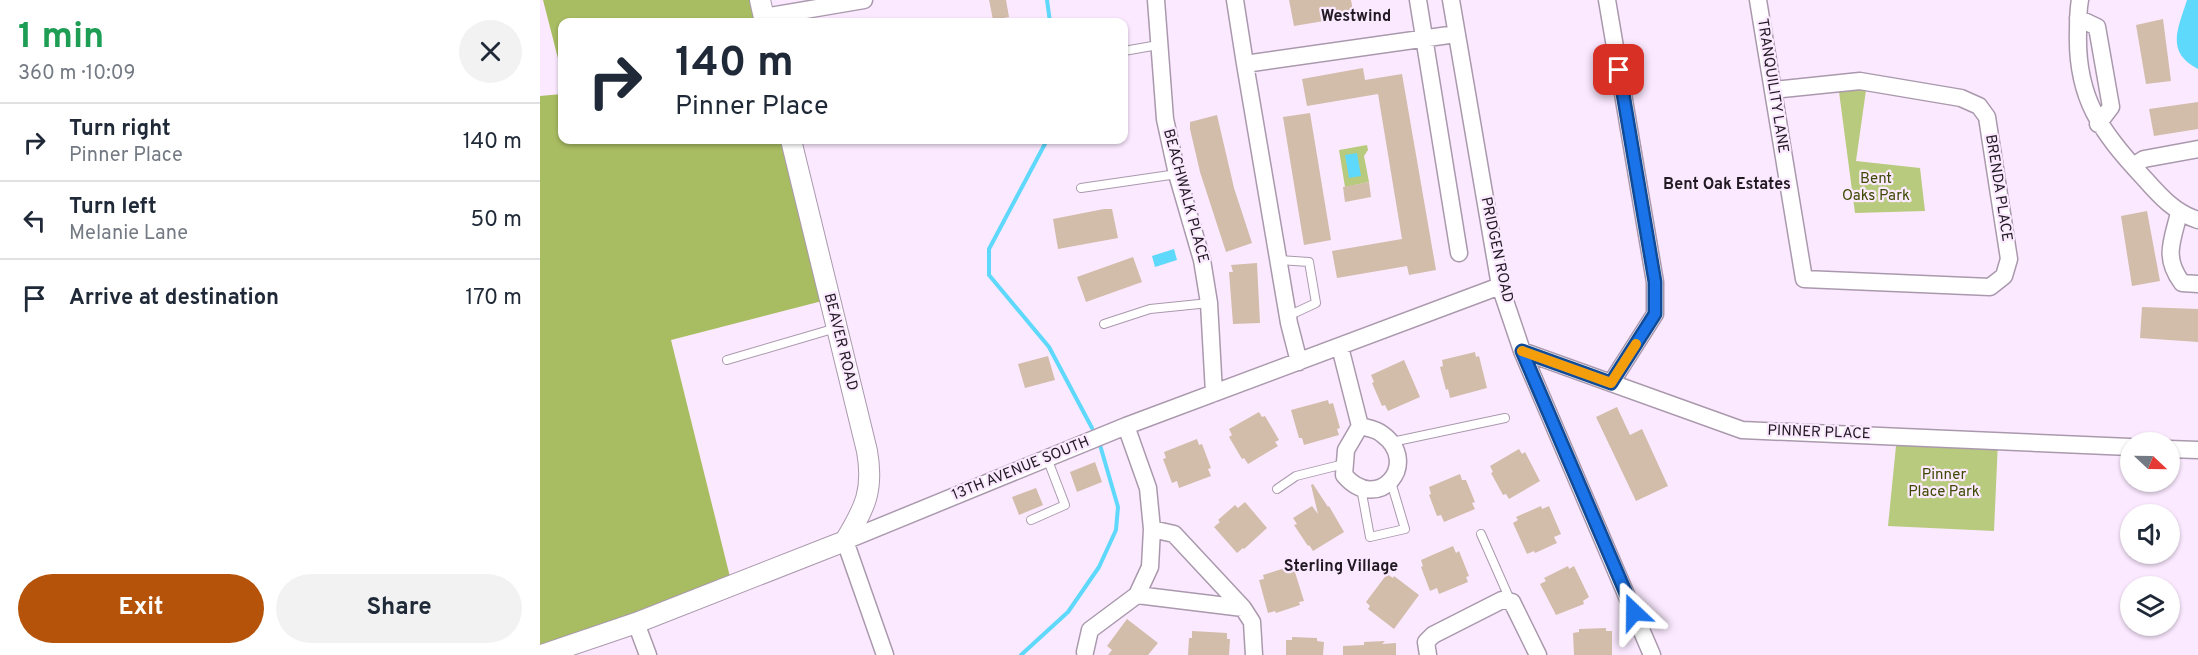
<!DOCTYPE html>
<meta charset="utf-8">
<style>
:root{--surface:#fff;--page:#f2f2f3;--text:#1f2937;--muted:#747a83;--line:#e0e1e3;--accent:#b45309}
body{margin:0;font-family:Overpass,sans-serif;background:var(--page);color:var(--text);height:100vh;display:flex;flex-direction:column;font-size:22px;white-space:nowrap}
*{box-sizing:border-box;margin:0}
p{font-size:20px;color:var(--muted)}
.icon{flex:none;width:33px;height:33px;fill:none;stroke:currentColor;stroke-width:2;stroke-linecap:round;stroke-linejoin:round}
.map{position:relative;flex:1;overflow:hidden}
.panel{display:flex;flex-direction:column;background:var(--surface);width:540px}
.panel>*{flex:none}
.guide{position:absolute;left:18px;top:18px;width:570px;height:126px;border-radius:12px;box-shadow:0 2px 4px #0004;background:#fff;color:var(--text);overflow:hidden}
.needle{width:39px;rotate:112deg}
.tools{position:absolute;left:1580px;top:432px;display:grid;gap:12px}
.tools a{display:grid;place-items:center;width:60px;height:60px;border-radius:50%;background:var(--surface);box-shadow:0 2px 4px #0004;font-size:30px}
.pin{position:absolute;display:grid;place-items:center;width:51px;height:51px;color:#fff;margin:-26px;border-radius:12px;box-shadow:0 3px 9px #0006}
.me{position:absolute;width:66px;margin:-33px;rotate:337deg;stroke-linejoin:round;filter:drop-shadow(0 0 4px #0008)}
.turn{display:flex;align-items:center;gap:21px;height:126px;padding:0 18px;font-size:27px}
.turn .icon{width:78px;height:78px;stroke-width:2.5}
.turn b{display:block;font-size:42px;line-height:51px}
.round{display:grid;place-items:center;flex:none;width:63px;height:63px;border-radius:32px;background:var(--page)}
.headline{display:flex;align-items:center;justify-content:space-between;height:102px;padding:0 18px}
h1{font-size:36px;font-weight:700;line-height:45px;color:#1e9e55}
.cta{display:flex;gap:12px;margin-top:auto;padding:12px 18px}
.cta a{flex:1;height:69px;border-radius:36px;background:var(--accent);color:#fff;font-size:24px;font-weight:700;line-height:69px;text-align:center}
.cta a+a{background:var(--page);color:var(--text)}
ul{padding:0;list-style:none}
li{display:flex;align-items:center;gap:18px;height:78px;padding:0 18px;border-top:2px solid var(--line)}
li div{flex:1}
li b{display:block;font-size:22px}
li em{font-style:normal}
main{display:flex;flex:1;min-height:0}
.map>svg:first-child{display:block}
.green{fill:#b8ca7d}
.forest{fill:#a8bc62}
.water{fill:#5ed8fb}
.lines{fill:none;stroke-linecap:round;stroke-linejoin:round}
.stream{stroke:#5ed8fb;stroke-width:4}
.building{fill:#d2bcaa}
.service-casing{stroke:#aa99ad;stroke-width:10}
.minor-casing{stroke:#aa99ad;stroke-width:19}
.tertiary-casing{stroke:#aa99ad;stroke-width:22}
.service{stroke:#fff;stroke-width:8}
.minor{stroke:#fff;stroke-width:16}
.tertiary{stroke:#fff;stroke-width:20}
.route-casing{stroke:#114b97;stroke-width:15}
.route{stroke:#1a73e8;stroke-width:10}
.slow{stroke:#f59e0b;stroke-width:10}
.labels{text-anchor:middle;dominant-baseline:central;stroke-width:4.5;stroke-linejoin:round;paint-order:stroke}
.street-label{font-size:15px;fill:#211a22;stroke:#fbe9ff}
.park-label{font-size:15px;fill:#3d4801;stroke:#fbe9ff}
.neighbourhood-label{font-size:16px;font-weight:bold;fill:#211a22;stroke:#fbe9ff}
</style>
<main>
<section class="panel">
<div class="headline"><div><h1>1 min</h1><p>360 m · 10:09</p></div><a class="round"><svg class="icon" aria-label="close" viewBox="0 0 24 24"><path d="M6 6l12 12M18 6L6 18"/></svg></a></div>
<ul>
<li><svg class="icon" aria-label="right" viewBox="0 0 24 24"><path d="M7 20v-9h11M14 6l5 5-5 5"/></svg><div><b>Turn right</b><p>Pinner Place</p></div><em>140 m</em></li>
<li><svg class="icon" aria-label="left" viewBox="0 0 24 24"><path d="M17 20v-9H6M10 6l-5 5 5 5"/></svg><div><b>Turn left</b><p>Melanie Lane</p></div><em>50 m</em></li>
<li><svg class="icon" aria-label="arrive" viewBox="0 0 24 24"><path d="M6 21V4h12l-3 4 3 4H6"/></svg><div><b>Arrive at destination</b></div><em>170 m</em></li>
</ul>
<div class="cta"><a>Exit</a><a>Share</a></div>
</section>
<div class="map">
<svg width="1658" height="655" viewBox="0 0 1658 655">
<rect width="100%" height="100%" fill="#fbe9ff"/>
<path class="green" d="M 1327,83 L 1316,161 L 1380,168 L 1385,211 L 1315,213 L 1298,84 Z
M 827,145 L 828,150 L 824,156 L 829,182 L 805,187 L 799,150 Z
M 1357,436 L 1458,441 L 1454,531 L 1348,526 Z"/>
<path class="forest" d="M 3,0 L 220,0 L 226,22 L 22,22 L 22,74 Z
M 22,94 L 22,140 L 253,140 L 290,299 L 131,340 L 192,585 L 0,655 L 0,96 Z"/>
<path class="water" d="M 1647,0 L 1658,0 L 1658,69 C 1625,52 1638,29 1647,0 Z
M 817,153 L 821,176 L 809,178 L 805,155 Z
M 634,249 L 637,260 L 615,267 L 612,256 Z"/>
<g class="lines">
<path class="stream" d="M 507,0 L 510,22
M 507,140 L 449,249 L 449,275 L 509,347 L 552,428
M 481,655 L 528,612 L 559,567 L 576,530 L 578,507 L 560,445"/>
</g>
<path class="building" d="M 449,0 L 466,0 L 469,17 L 453,20 Z
M 749,0 L 811,0 L 814,16 L 754,26 Z
M 1623,19 L 1631,81 L 1606,84 L 1596,25 Z
M 823,68 L 825,80 L 862,74 L 896,270 L 869,275 L 867,266 L 797,278 L 792,251 L 862,239 L 838,94 L 767,106 L 762,79 Z
M 1658,102 L 1658,129 L 1614,136 L 1609,109 Z
M 770,113 L 791,240 L 764,245 L 743,117 Z
M 677,115 L 694,188 L 712,243 L 686,252 L 660,172 L 650,129 L 650,122 Z
M 829,182 L 831,197 L 805,202 L 803,187 Z
M 564,209 L 572,209 L 578,238 L 518,249 L 513,219 Z
M 1607,211 L 1620,281 L 1592,286 L 1581,216 Z
M 593,257 L 602,282 L 546,302 L 537,277 Z
M 717,263 L 720,323 L 693,324 L 689,272 L 693,272 L 691,265 Z
M 1602,307 L 1658,309 L 1658,342 L 1600,338 Z
M 935,352 L 936,357 L 939,356 L 947,388 L 910,398 L 908,389 L 906,390 L 900,367 L 903,366 L 902,360 Z
M 508,356 L 515,380 L 485,388 L 478,364 Z
M 864,360 L 880,397 L 848,411 L 845,405 L 842,406 L 832,383 L 834,382 L 831,375 Z
M 788,400 L 789,404 L 793,403 L 800,428 L 797,429 L 799,435 L 764,445 L 762,438 L 759,438 L 751,410 Z
M 1077,407 L 1090,435 L 1102,429 L 1128,486 L 1096,501 L 1056,417 Z
M 719,412 L 722,417 L 725,416 L 739,440 L 735,442 L 738,446 L 708,464 L 704,458 L 702,459 L 689,437 L 692,435 L 689,429 Z
M 657,439 L 659,445 L 662,444 L 671,468 L 668,469 L 671,476 L 639,488 L 637,481 L 632,483 L 623,459 L 626,458 L 624,452 Z
M 979,449 L 982,454 L 985,452 L 1000,481 L 969,499 L 966,494 L 963,495 L 951,473 L 953,472 L 950,466 Z
M 555,462 L 562,482 L 537,492 L 530,472 Z
M 920,474 L 922,480 L 926,480 L 935,502 L 932,503 L 935,509 L 904,522 L 901,515 L 897,516 L 889,495 L 891,494 L 889,487 Z
M 773,484 L 788,507 L 789,506 L 804,532 L 773,551 L 769,545 L 768,546 L 754,525 L 757,524 L 753,518 L 772,506 L 778,514 L 771,485 Z
M 496,488 L 503,505 L 479,515 L 472,497 Z
M 705,502 L 727,528 L 704,549 L 703,548 L 697,553 L 674,527 L 680,522 L 678,520 L 695,505 L 698,508 Z
M 1001,506 L 1002,509 L 1009,506 L 1021,534 L 1014,537 L 1017,543 L 995,553 L 994,551 L 987,554 L 973,523 L 978,520 L 976,517 Z
M 913,546 L 916,553 L 919,551 L 929,576 L 926,577 L 928,582 L 899,594 L 897,588 L 890,591 L 881,567 L 883,566 L 881,560 Z
M 1028,566 L 1029,569 L 1034,566 L 1049,597 L 1043,601 L 1044,604 L 1016,615 L 1000,584 L 1006,581 L 1004,578 Z
M 745,568 L 746,571 L 754,569 L 764,601 L 759,602 L 760,605 L 736,613 L 735,611 L 728,613 L 719,580 L 724,579 L 723,575 Z
M 847,574 L 853,578 L 854,576 L 879,595 L 854,629 L 828,609 L 830,606 L 826,602 Z
M 587,619 L 618,643 L 608,655 L 568,655 L 572,650 L 567,646 Z
M 1066,628 L 1066,631 L 1072,631 L 1072,655 L 1034,655 L 1033,633 L 1039,632 L 1039,629 Z
M 652,631 L 687,633 L 687,639 L 690,639 L 689,655 L 648,655 L 649,638 L 652,638 Z
M 752,637 L 777,638 L 777,641 L 784,642 L 783,655 L 746,655 L 746,640 L 752,640 Z
M 845,641 L 842,644 L 856,643 L 856,655 L 803,655 L 803,646 L 824,645 L 824,642 Z"/>
<g class="lines">
<defs>
<path id="service" d="M 584,51 L 618,45
M 541,188 L 637,174
M 739,260 L 769,262 L 776,303 L 748,316
M 564,324 L 610,309 L 669,303
M 187,360 L 296,328
M 852,442 L 965,418
M 821,488 L 830,537 L 865,529 L 851,482
M 737,489 L 756,476 L 804,464
M 491,520 L 525,505 L 507,458
M 941,534 L 971,602"/>
<path id="minor" d="M 616,0 L 625,119 L 637,174 L 662,260 L 669,303 L 674,393
M 695,0 L 705,64
M 878,0 L 919,253
M 911,0 L 960,286 L 982,351 L 1112,655
M 1067,0 L 1115,282 L 1115,314 L 1071,383
M 1218,0 L 1264,279 L 1450,287 L 1464,276 L 1469,259 L 1447,117 L 1439,106 L 1421,98 L 1320,81 L 1233,90
M 1540,0 C 1538,10 1538,22 1538,32 C 1536,98 1561,132 1604,178 C 1620,196 1635,213 1658,220
M 224,17 L 324,0
M 1538,18 L 1557,27 L 1571,107 L 1558,124
M 1593,166 L 1604,159 L 1658,149
M 1639,213 C 1632,242 1623,257 1642,283 L 1658,284
M 800,347 L 820,426 L 806,450 L 804,475 C 838,515 882,463 842,434 C 836,429 827,428 820,426
M 982,351 L 1202,430 L 1590,447
M 759,362 L 749,323 L 705,64 L 916,34
M 1629,449 L 1658,450
M 597,595 L 703,608 L 634,534 L 612,529
M 703,608 L 712,622 L 714,655
M 96,623 L 108,655
M 545,652 L 550,630 L 597,595 L 610,567 L 612,529 L 608,488 L 586,426
M 345,655 L 305,541 L 586,426 L 960,286
M 888,655 L 886,642 L 893,635 L 962,600 L 972,602 L 998,655"/>
<path id="tertiary" d="M 220,0 L 225,22
M 2,655 L 96,623 L 305,541 C 325,508 334,490 327,451 L 251,140"/>
</defs>
<use href="#service" class="service-casing"/>
<use href="#minor" class="minor-casing"/>
<use href="#tertiary" class="tertiary-casing"/>
<use href="#service" class="service"/>
<use href="#minor" class="minor"/>
<use href="#tertiary" class="tertiary"/>
</g>
<g class="lines">
<defs>
<path id="route" d="M 1079,70 L 1115,282 L 1115,314 L 1071,383 L 982,351 L 1094,612"/>
</defs>
<use href="#route" class="route-casing"/>
<use href="#route" class="route"/>
<path class="slow" d="M 982,351 L 1071,383 L 1096,344"/>
</g>
<g class="labels">
<g class="street-label">
<text transform="translate(1232 86) rotate(81)">TRANQUILITY LANE</text>
<text transform="translate(1458 188) rotate(81)">BRENDA PLACE</text>
<text transform="translate(645 196) rotate(75)">BEACHWALK PLACE</text>
<text transform="translate(956 250) rotate(78)">PRIDGEN ROAD</text>
<text transform="translate(300 342) rotate(76)">BEAVER ROAD</text>
<text transform="translate(1279 433) rotate(2)">PINNER PLACE</text>
<text transform="translate(481 469) rotate(-22)">13TH AVENUE SOUTH</text>
</g>
<g class="park-label">
<text x="1336" y="179">Bent<tspan x="1336" dy="17">Oaks Park</tspan></text>
<text x="1404" y="475">Pinner<tspan x="1404" dy="17">Place Park</tspan></text>
</g>
<g class="neighbourhood-label">
<text x="816" y="17">Westwind</text>
<text x="1187" y="185">Bent Oak Estates</text>
<text x="801" y="567">Sterling Village</text>
</g>
</g>
</svg>
<div class="tools">
<a><svg class="needle" viewBox="-14 -14 28 28"><path d="M0-13l5 13h-10z" fill="#e53935"/><path d="M0 13l5-13h-10z" fill="#747a83"/></svg></a>
<a><svg class="icon" aria-label="sound" viewBox="0 0 24 24"><path d="M4 9h4l5-4v14l-5-4H4zM17 9q2 3 0 6"/></svg></a>
<a><svg class="icon" aria-label="layers" viewBox="0 0 24 24"><path d="M12 4l9 5-9 5-9-5zM3 14l9 5 9-5"/></svg></a>
</div>
<div class="pin" style="left:1079px;top:70px;background:#d93025"><svg class="icon" aria-label="arrive" viewBox="0 0 24 24"><path d="M6 21V4h12l-3 4 3 4H6"/></svg></div>
<svg class="me" style="left:1094px;top:612px" viewBox="-20 -20 40 40"><path d="M0-17L14 15 0 8-14 15z" fill="#1a73e8" stroke="#fff" stroke-width="4"/></svg>
<div class="guide">
<div class="turn"><svg class="icon" aria-label="right" viewBox="0 0 24 24"><path d="M7 20v-9h11M14 6l5 5-5 5"/></svg><div><b>140 m</b>Pinner Place</div></div>
</div>
</div>
</main>
